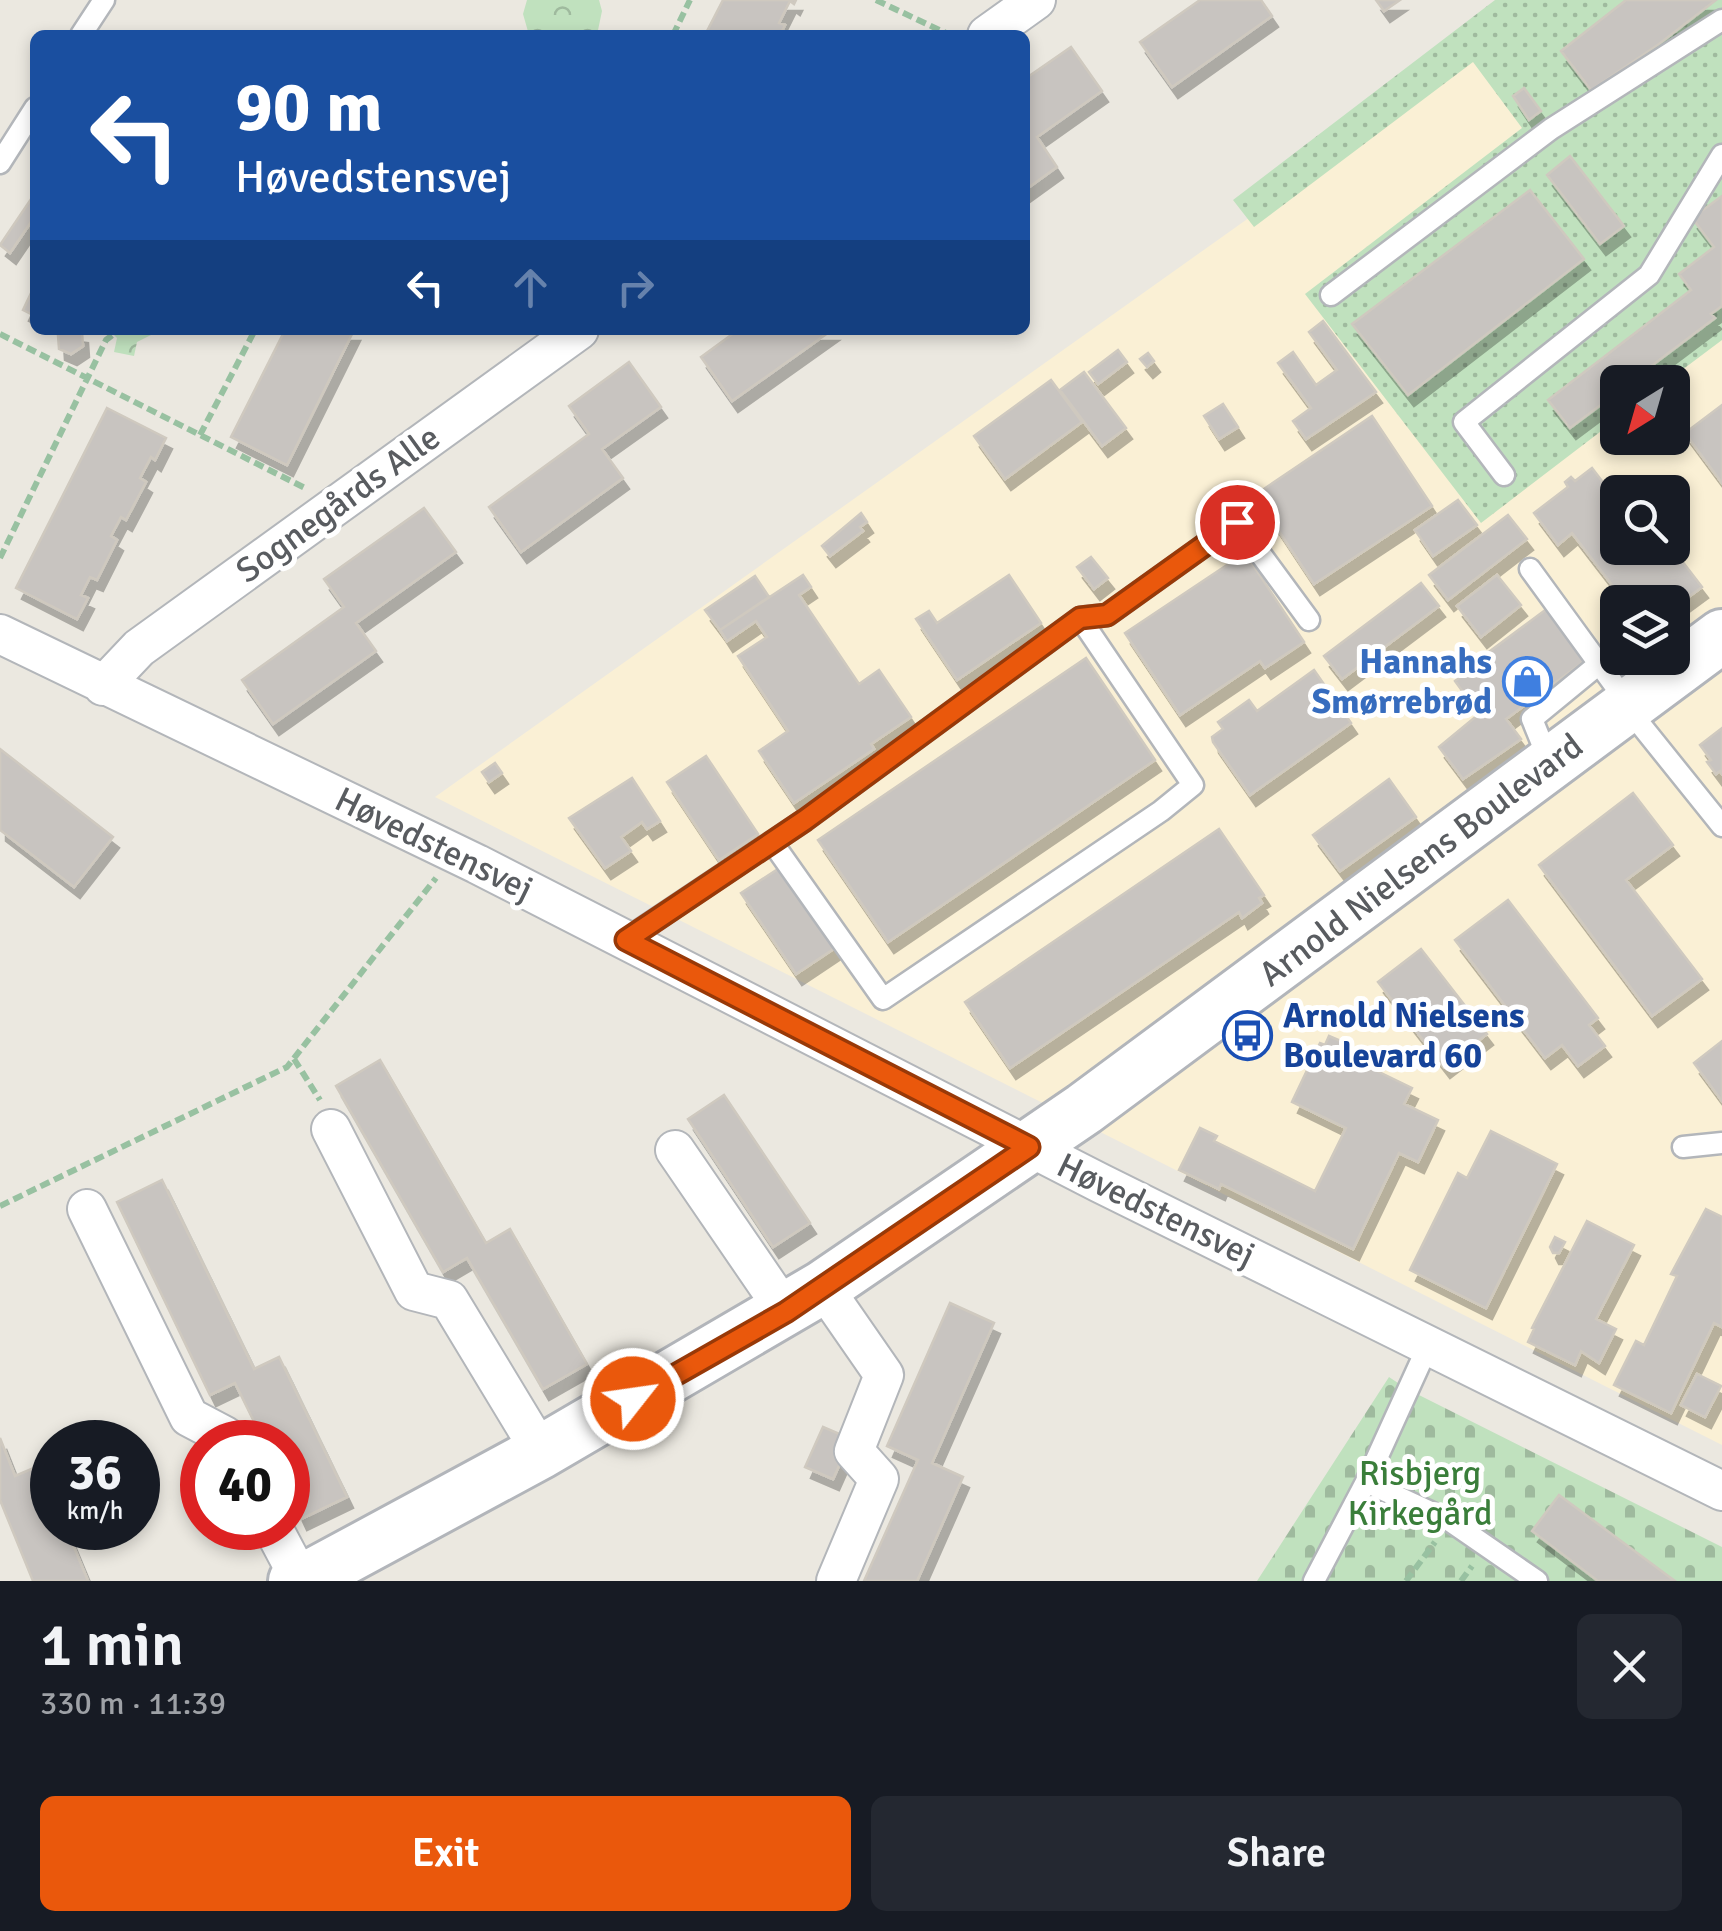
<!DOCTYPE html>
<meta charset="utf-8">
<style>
:root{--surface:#171b24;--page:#242831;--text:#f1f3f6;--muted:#9ea1a6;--accent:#ea580c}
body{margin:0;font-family:Signika,sans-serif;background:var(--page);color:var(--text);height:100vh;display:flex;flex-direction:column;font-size:38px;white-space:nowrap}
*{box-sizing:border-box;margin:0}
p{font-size:32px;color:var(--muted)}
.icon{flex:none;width:55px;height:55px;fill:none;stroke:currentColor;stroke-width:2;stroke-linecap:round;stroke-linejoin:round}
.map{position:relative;height:1581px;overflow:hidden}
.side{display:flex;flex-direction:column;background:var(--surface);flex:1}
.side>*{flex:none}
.hud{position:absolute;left:30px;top:30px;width:1000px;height:305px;border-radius:15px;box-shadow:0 5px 15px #0003;background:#1a4fa0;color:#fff;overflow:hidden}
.needle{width:65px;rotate:217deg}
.fabs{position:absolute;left:1600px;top:365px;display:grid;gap:20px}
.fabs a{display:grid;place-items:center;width:90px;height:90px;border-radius:15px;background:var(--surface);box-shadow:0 5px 15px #0003;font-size:50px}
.speed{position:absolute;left:30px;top:1420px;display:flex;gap:20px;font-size:50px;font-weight:700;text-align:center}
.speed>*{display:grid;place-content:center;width:130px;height:130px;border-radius:50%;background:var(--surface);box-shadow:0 5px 15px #0003;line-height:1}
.speed small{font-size:25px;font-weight:400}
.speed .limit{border:15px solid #d22;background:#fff;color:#111}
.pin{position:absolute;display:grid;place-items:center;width:85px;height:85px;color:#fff;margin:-42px;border:5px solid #fff;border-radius:50%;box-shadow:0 2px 10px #0007}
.me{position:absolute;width:110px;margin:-55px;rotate:60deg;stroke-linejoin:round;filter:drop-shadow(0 0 8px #0008)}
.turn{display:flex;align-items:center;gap:35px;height:210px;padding:0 40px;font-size:45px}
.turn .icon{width:130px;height:130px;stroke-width:2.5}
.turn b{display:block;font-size:70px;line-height:85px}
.lanes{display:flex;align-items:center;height:95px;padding:0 40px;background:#0003;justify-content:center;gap:50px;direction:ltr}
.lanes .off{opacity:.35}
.round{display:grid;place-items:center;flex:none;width:105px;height:105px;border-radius:15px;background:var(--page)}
.head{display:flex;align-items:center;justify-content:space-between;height:170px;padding:0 40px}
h1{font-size:60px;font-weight:600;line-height:75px}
.action{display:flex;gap:20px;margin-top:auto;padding:20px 40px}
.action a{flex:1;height:115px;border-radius:15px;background:var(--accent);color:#fff;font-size:40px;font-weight:600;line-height:115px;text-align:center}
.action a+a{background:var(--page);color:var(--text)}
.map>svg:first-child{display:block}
.commercial{fill:#faf0d5;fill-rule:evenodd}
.grass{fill:url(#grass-dots)}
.cemetery{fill:url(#cemetery-stones)}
.park{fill:url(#park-crowns)}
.building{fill:#c8c4c0;stroke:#cfc9bf;stroke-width:2.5;filter:url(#shadow)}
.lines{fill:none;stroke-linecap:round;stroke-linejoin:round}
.lane-casing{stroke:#b3b6ba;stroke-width:25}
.street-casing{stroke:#b3b6ba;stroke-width:42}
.secondary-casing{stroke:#b2b5ba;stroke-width:58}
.path{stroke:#98c1a1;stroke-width:6;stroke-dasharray:10 5;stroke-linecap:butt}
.lane{stroke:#fff;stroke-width:20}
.street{stroke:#fff;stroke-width:38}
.secondary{stroke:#fff;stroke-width:52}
.route-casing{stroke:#983908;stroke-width:25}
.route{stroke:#ea580c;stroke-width:18}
.labels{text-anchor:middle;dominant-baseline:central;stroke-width:10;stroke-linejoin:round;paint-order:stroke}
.street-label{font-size:35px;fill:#595c60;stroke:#fff}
.shop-label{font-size:35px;font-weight:bold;fill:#366cbe;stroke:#fff;text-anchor:end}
.transit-label{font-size:35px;font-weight:bold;fill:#164399;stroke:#fff;text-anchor:start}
.park-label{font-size:35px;fill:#3a7e3a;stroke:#fff}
</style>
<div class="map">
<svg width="1722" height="1581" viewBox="0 0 1722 1581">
<defs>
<pattern id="grass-dots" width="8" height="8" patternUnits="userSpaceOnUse" patternTransform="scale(2.5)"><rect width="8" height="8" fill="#c0e1be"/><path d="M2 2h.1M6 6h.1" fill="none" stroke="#9fba9e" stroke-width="1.8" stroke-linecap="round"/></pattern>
<pattern id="cemetery-stones" width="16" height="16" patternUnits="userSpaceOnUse" patternTransform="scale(2.5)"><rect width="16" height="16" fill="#c0e1be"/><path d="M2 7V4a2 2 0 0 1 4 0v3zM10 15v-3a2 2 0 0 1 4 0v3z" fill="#9fba9e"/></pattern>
<pattern id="park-crowns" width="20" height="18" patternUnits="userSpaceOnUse" patternTransform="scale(2.5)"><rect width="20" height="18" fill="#c0e1be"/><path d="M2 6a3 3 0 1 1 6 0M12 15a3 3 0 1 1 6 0" fill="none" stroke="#9fba9e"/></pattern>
<filter id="shadow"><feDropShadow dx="6" dy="11" stdDeviation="0" flood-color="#0004"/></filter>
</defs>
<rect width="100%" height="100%" fill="#ebe8e0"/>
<path class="commercial" d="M 1555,0 L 1722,0 L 1722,1445 L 435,797 ZM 1618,382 L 1672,382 L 1672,438 L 1618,438 ZM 1618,492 L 1672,492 L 1672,548 L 1618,548 ZM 1618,602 L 1672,602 L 1672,658 L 1618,658 Z"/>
<path class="grass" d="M 1495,0 L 1722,0 L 1722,340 L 1666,382 L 1618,382 L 1617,419 L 1481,523 L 1305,294 L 1522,128 L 1473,62 L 1254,227 L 1233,200 Z"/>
<path class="cemetery" d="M 1389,1377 L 1407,1389 L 1722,1547 L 1722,1581 L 1257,1581 Z"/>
<path class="park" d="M 527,0 L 599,0 L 602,11 L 597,35 L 529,35 L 523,14 Z
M 109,330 L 161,330 L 137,342 L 134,356 L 114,352 L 117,338 Z"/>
<path class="building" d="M 723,0 L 796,0 L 794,4 L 790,1 L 779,23 L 785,25 L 780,35 L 705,35 Z
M 1200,0 L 1261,0 L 1272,16 L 1172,87 L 1140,42 Z
M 1376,0 L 1400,0 L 1384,11 Z
M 1626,0 L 1716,0 L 1659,44 L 1591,90 L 1561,51 Z
M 1071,47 L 1102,91 L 1037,137 L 1057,167 L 1025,190 L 1025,79 Z
M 1524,88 L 1541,111 L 1529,120 L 1513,96 Z
M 1570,156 L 1624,226 L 1600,244 L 1547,175 Z
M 1530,190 L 1584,259 L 1408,395 L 1352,324 Z
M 1722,196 L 1722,306 L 1711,314 L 1715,318 L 1630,382 L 1618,382 L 1618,392 L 1570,428 L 1548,400 L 1691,290 L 1679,274 L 1714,247 L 1692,218 Z
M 31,199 L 35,201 L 35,216 L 10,253 L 0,245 Z
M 33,289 L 35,290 L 35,316 L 23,310 Z
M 1323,321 L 1376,392 L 1306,439 L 1293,421 L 1311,408 L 1278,363 L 1293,352 L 1316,385 L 1337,370 L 1309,332 Z
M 65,330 L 82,332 L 83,346 L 71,354 L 59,349 L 58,335 Z
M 285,330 L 354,330 L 287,465 L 231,437 Z
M 738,330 L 832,330 L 732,401 L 701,357 Z
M 1118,350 L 1127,362 L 1098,384 L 1089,372 Z
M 1148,353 L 1154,361 L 1147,367 L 1140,359 Z
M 629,362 L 661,407 L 602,449 L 623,478 L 521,552 L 489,507 L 589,434 L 569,406 Z
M 1084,372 L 1126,428 L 1102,446 L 1060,390 Z
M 1051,380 L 1082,422 L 1005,479 L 974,436 Z
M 1223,404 L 1238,427 L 1219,439 L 1204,416 Z
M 1722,405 L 1722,483 L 1685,433 Z
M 107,408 L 166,438 L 155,460 L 151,457 L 140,478 L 146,482 L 126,520 L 121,517 L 111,536 L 117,540 L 97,580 L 90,577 L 81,595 L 88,598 L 77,619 L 16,588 Z
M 1372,416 L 1432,506 L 1314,584 L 1255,495 Z
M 1592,468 L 1618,502 L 1618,548 L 1665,548 L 1678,564 L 1682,561 L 1702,587 L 1672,609 L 1672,602 L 1619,602 L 1623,599 L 1572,533 L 1558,545 L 1534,513 L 1568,487 L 1565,482 L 1571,477 L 1575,481 Z
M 1458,500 L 1477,525 L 1433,556 L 1415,530 Z
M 424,508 L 456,552 L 356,623 L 376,651 L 273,724 L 242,680 L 344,607 L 324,579 Z
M 861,513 L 867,522 L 860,527 L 863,531 L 830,556 L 822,546 Z
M 1508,515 L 1527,539 L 1448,600 L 1429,575 Z
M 1245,553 L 1304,642 L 1265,668 L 1260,661 L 1180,715 L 1125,633 Z
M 1091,557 L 1108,578 L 1094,589 L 1077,567 Z
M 803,575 L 811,587 L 799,595 L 859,684 L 879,670 L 911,717 L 871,744 L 874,749 L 794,803 L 759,751 L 788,731 L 738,656 L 767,637 L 756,621 L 727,641 L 720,630 Z
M 1009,575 L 1041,623 L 957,680 L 916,619 L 929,611 L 937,623 Z
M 1497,575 L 1521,605 L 1481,637 L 1457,606 Z
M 755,576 L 769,597 L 720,630 L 705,610 Z
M 1421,583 L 1439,606 L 1342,679 L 1324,656 Z
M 1548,608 L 1586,660 L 1506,719 L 1521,739 L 1463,779 L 1439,747 L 1479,714 L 1455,681 L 1468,671 L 1466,669 Z
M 1086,658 L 1155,760 L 888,942 L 818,840 Z
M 1314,670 L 1351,723 L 1250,795 L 1213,742 L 1212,737 L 1223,729 L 1218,722 L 1249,700 L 1257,711 Z
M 1722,728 L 1722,774 L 1720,771 L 1716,774 L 1707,762 L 1711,760 L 1700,745 Z
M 0,749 L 113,837 L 74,887 L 0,830 Z
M 706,756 L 758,834 L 719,860 L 667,782 Z
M 495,763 L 502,773 L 489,782 L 482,772 Z
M 632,778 L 660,821 L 647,829 L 642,822 L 621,837 L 631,851 L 605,868 L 569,818 Z
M 1389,779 L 1416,817 L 1340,871 L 1313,835 Z
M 1633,793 L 1673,845 L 1626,880 L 1702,979 L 1652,1016 L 1539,865 Z
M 1219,829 L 1264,895 L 1259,898 L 1262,903 L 1242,918 L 1239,912 L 1010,1068 L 965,1002 Z
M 781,867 L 835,948 L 796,974 L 741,893 Z
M 1508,900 L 1598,1018 L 1589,1025 L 1605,1046 L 1578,1066 L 1562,1045 L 1545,1058 L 1455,940 Z
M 1421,949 L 1487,1034 L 1444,1067 L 1378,982 Z
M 1329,1036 L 1343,1042 L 1338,1052 L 1412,1088 L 1404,1104 L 1438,1120 L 1418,1162 L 1399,1153 L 1353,1249 L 1221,1184 L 1219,1189 L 1179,1170 L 1200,1128 L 1217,1136 L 1214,1141 L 1315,1191 L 1346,1128 L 1292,1102 L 1320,1043 L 1325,1045 Z
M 1722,1041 L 1722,1101 L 1694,1063 Z
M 380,1060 L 486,1243 L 510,1229 L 587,1364 L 543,1389 L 467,1258 L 443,1272 L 336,1086 Z
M 724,1095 L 810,1223 L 773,1247 L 688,1119 Z
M 1491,1131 L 1557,1164 L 1486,1308 L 1410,1270 L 1458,1173 L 1467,1178 Z
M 162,1180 L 254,1369 L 279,1357 L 347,1497 L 301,1519 L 288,1491 L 288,1442 L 264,1442 L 235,1383 L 210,1395 L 117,1202 Z
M 1706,1209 L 1722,1217 L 1722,1327 L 1714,1323 L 1671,1413 L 1614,1385 L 1636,1341 L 1644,1345 L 1677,1276 L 1671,1274 Z
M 1587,1221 L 1634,1245 L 1596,1319 L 1616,1329 L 1599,1363 L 1581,1351 L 1575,1365 L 1528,1342 L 1534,1329 L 1532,1328 Z
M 1555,1237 L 1565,1242 L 1559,1253 L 1553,1253 L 1550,1247 Z
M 950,1303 L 994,1323 L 932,1463 L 963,1477 L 917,1581 L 864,1581 L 918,1460 L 887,1446 Z
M 1697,1374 L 1721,1386 L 1705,1417 L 1681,1405 Z
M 823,1427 L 851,1439 L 833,1479 L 805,1467 Z
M 0,1438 L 15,1476 L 41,1465 L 52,1494 L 52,1528 L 66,1528 L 88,1581 L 33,1581 L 0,1500 Z
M 1559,1495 L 1675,1581 L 1598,1581 L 1532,1531 Z"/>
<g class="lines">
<defs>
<path id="lane" d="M 81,35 L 104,0
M 0,163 L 35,108
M 1331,295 L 1551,129 L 1722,20
M 1504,475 L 1464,422 L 1649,275 L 1722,155
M 1530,569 L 1629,705
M 1628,709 L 1722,826
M 1549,761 L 1532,719 L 1599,664
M 772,842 L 883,999 L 1161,811 L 1193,785 L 1080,618
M 625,940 L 805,820 L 1080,618 L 1107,615 L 1237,522 L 1309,620
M 1683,1147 L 1722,1143
M 1366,1482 L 1450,1521 L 1537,1581
M 1314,1581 L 1366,1482 L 1428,1346"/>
<path id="street" d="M 987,35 L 1036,0
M 0,634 L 477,864 L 1100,1183 L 1722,1491
M 103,686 L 139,648 L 579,330
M 331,1129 L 414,1291 L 449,1300 L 541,1452
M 675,1150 L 786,1312
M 87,1209 L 189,1417 L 225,1436 L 229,1442
M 823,1287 L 884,1375 L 854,1451 L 879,1479 L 836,1581
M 273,1528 L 300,1579"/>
<path id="secondary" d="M 295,1581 L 317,1573 L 541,1452 L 823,1287 L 1084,1109 L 1722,636"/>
</defs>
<use href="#lane" class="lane-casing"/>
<use href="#street" class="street-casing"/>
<use href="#secondary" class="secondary-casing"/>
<path class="path" d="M 876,0 L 950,35
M 673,35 L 690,0
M 0,334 L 305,488
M 200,435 L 255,330
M 0,558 L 106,340 L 119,330
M 294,1059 L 320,1100
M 0,1206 L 287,1067 L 436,878
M 1406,1581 L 1435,1542
M 1461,1581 L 1472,1566"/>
<use href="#lane" class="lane"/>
<use href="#street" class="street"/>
<use href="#secondary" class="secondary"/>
</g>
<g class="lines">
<defs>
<path id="route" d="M 633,1399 L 786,1312 L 1029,1147 L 626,940 L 805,820 L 1080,618 L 1107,615 L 1237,522"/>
</defs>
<use href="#route" class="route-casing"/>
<use href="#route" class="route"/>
</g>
<defs>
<symbol id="shop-ring" viewBox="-11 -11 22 22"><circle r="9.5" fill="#fff" stroke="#3f7fe0" stroke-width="1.5"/><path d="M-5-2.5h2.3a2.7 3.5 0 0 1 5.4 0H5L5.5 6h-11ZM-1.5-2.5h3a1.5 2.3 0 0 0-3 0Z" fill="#3f7fe0"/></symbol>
<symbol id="bus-ring" viewBox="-11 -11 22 22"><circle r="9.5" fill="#fff" stroke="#1a4fb4" stroke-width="1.5"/><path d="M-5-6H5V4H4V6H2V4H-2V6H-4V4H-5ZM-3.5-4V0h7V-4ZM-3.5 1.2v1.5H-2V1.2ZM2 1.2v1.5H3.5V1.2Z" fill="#1a4fb4"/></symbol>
</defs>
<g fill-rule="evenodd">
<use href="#shop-ring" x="1500" y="654" width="55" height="55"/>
<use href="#bus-ring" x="1220" y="1008" width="55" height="55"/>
</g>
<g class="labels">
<g class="street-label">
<text transform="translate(338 504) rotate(-36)">Sognegårds Alle</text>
<text transform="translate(434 844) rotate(26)">Høvedstensvej</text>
<text transform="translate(1421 860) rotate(-37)">Arnold Nielsens Boulevard</text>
<text transform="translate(1156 1210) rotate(26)">Høvedstensvej</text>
</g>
<g class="shop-label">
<text x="1492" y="661">Hannahs<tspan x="1492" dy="40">Smørrebrød</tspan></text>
</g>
<g class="transit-label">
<text x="1283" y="1015">Arnold Nielsens<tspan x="1283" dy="40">Boulevard 60</tspan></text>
</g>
<g class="park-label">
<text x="1420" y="1473">Risbjerg<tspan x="1420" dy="40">Kirkegård</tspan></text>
</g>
</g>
</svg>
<div class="fabs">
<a><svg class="needle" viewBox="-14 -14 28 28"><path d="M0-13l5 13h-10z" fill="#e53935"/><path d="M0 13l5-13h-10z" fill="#9ea1a6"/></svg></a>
<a><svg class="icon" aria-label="search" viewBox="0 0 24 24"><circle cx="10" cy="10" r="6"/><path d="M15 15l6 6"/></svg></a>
<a><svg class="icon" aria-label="layers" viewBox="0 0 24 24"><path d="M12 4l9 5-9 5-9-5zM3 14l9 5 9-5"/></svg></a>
</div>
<div class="speed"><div>36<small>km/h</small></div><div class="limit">40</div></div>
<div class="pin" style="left:1237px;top:522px;background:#d93025"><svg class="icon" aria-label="arrive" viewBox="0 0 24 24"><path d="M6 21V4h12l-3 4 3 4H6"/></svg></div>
<svg class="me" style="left:633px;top:1399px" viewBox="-20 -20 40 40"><circle r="17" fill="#ea580c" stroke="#fff" stroke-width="3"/><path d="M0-11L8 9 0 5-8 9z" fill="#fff"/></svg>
<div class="hud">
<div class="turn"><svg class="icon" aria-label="left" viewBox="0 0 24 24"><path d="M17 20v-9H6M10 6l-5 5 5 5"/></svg><div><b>90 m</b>Høvedstensvej</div></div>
<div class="lanes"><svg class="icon" aria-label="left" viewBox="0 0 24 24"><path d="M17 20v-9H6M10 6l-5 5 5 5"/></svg><svg class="icon off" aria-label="ahead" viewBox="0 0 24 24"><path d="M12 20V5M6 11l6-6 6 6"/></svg><svg class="icon off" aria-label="right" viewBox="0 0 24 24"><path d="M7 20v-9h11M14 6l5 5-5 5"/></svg></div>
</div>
</div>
<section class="side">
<div class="head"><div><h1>1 min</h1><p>330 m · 11:39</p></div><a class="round"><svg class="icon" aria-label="close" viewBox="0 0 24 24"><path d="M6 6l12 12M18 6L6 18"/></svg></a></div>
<div class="action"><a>Exit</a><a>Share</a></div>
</section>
